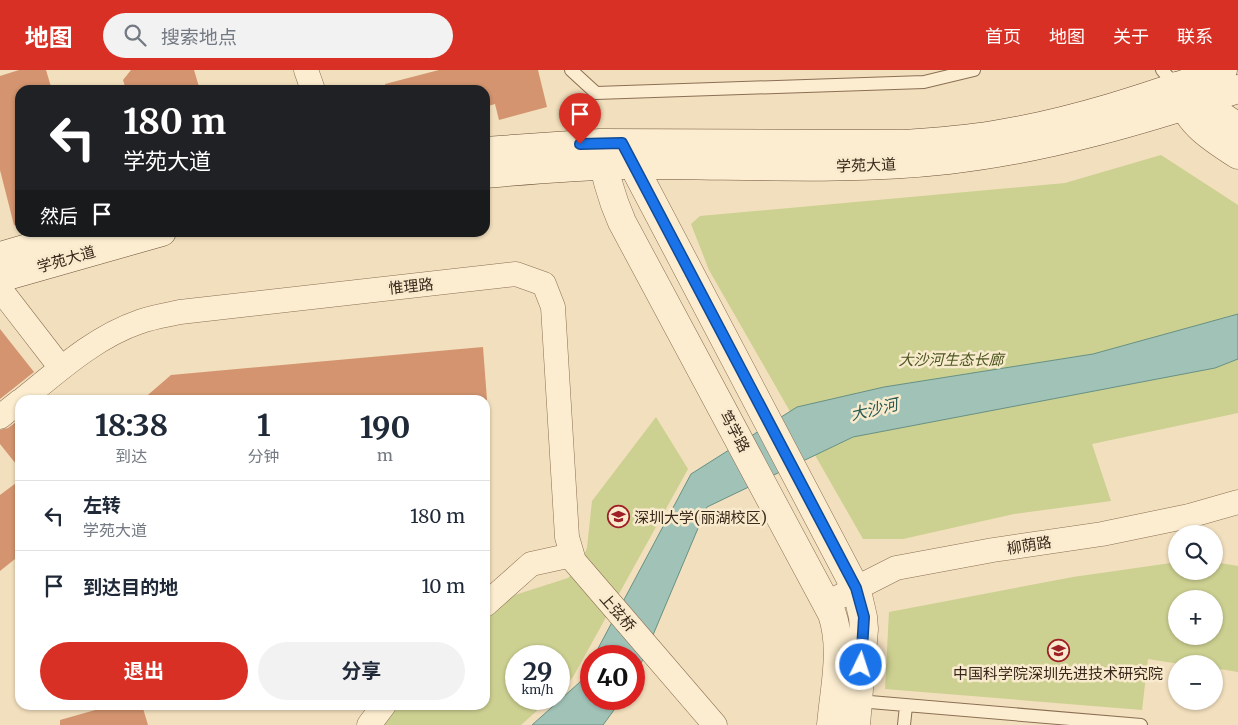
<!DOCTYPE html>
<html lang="zh">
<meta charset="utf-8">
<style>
:root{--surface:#fff;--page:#f2f2f3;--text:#1f2937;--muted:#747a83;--line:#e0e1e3;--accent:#d93025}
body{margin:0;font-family:Merriweather,"Noto Sans SC",serif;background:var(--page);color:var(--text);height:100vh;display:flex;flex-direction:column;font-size:19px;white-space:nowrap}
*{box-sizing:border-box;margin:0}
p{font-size:16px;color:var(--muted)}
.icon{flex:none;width:28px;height:28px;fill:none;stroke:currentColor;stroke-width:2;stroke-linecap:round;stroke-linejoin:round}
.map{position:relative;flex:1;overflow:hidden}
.sheet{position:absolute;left:15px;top:325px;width:475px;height:315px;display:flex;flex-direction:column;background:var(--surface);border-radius:15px;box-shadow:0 1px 4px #0004}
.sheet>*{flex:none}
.hud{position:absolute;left:15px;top:15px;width:475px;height:152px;border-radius:15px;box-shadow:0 1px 4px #0004;background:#202124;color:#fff;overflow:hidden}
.controls{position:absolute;left:1168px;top:455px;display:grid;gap:10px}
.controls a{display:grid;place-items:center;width:55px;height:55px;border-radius:50%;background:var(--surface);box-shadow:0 1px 4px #0004;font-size:25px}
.speed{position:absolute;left:505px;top:575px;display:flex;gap:10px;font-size:25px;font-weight:700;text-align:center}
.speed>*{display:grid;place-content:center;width:65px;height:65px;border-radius:50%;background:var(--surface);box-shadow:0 1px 4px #0004;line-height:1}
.speed small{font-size:12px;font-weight:400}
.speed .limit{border:8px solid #d22;background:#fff;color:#111}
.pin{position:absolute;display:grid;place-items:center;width:42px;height:42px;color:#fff;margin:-51px -21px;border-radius:50% 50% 50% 0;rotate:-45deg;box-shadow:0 0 5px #0007}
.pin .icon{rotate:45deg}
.me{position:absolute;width:55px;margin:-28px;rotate:4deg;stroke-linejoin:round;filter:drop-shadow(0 0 4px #0008)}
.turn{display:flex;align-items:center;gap:18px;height:105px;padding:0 25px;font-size:22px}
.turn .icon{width:65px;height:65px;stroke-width:2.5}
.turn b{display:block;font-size:35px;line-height:42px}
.then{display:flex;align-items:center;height:48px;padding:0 25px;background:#0003;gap:10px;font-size:19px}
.eta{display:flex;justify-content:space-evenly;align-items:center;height:85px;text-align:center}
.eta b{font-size:30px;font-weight:700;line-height:35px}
.button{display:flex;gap:10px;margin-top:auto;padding:10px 25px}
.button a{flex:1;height:58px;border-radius:30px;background:var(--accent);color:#fff;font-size:20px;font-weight:700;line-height:58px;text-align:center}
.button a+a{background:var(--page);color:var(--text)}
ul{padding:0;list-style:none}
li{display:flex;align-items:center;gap:15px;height:70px;padding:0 25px;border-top:1px solid var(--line)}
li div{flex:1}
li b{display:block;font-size:19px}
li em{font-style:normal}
header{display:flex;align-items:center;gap:30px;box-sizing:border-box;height:70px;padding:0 25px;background:var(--accent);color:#fff}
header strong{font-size:24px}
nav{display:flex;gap:28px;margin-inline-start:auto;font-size:18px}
.search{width:350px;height:45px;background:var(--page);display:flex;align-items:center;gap:12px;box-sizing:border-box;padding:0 18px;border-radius:28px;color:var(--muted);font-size:19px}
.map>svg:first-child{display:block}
.green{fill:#ccd090;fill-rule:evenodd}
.water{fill:#a1c2b7;stroke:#679184}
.building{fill:#d3946f}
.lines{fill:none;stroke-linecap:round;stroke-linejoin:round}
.service-casing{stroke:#8b6f54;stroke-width:14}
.minor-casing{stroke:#8b6f54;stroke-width:25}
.tertiary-casing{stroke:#8b6f54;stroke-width:29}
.secondary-casing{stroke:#6c5038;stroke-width:29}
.service{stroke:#fcedd0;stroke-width:12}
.minor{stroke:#fcedd0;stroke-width:24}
.tertiary{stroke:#fcedd0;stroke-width:28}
.secondary{stroke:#fcedd0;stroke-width:28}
.route-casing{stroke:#114b97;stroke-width:12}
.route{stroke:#1a73e8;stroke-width:9}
.labels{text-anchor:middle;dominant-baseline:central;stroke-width:5;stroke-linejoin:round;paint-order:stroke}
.street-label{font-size:15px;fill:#39281b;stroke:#f8eacd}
.park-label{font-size:15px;font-style:italic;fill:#4c571f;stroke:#f8eacd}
.poi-label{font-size:15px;fill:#39281b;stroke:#f8eacd;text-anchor:start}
.water-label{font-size:16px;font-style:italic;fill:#285a54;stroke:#f8eacd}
</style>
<header>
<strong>地图</strong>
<div class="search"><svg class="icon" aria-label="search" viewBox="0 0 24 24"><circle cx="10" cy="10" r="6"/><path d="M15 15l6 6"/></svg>搜索地点</div>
<nav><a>首页</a><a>地图</a><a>关于</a><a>联系</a></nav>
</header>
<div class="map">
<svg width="1238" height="655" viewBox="0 0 1238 655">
<rect width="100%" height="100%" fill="#f2dfbd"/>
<path class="green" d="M 1161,85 L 1238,135 L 1238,343 L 1092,374 L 1111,431 L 1014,444 L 903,469 L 863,469 L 709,200 L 691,154 L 700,146 L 1065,113 Z
M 656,347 L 688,399 L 573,607 L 559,621 L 559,586 L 516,586 L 516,629 L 550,629 L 521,655 L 366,655 L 388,635 L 485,635 L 485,547 L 506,528 L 568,508 L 579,497 L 587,478 L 592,431 Z
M 1214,492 L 1238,496 L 1238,602 L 1214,598 L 1214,594 L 1180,594 L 1148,589 L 1142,640 L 885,619 L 889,542 L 1073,507 L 1171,493 L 1176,493 L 1176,501 L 1214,501 ZM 1176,529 L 1214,529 L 1214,566 L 1176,566 Z"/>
<path class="water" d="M 1238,244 L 1238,289 L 1215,298 L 853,367 L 707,437 L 634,610 L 634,586 L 594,586 L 691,404 L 797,337 L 884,317 L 1093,284 Z
M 591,591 L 591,629 L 622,629 L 603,655 L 532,655 L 580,612 Z"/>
<path class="building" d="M 19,0 L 46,0 L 52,20 L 20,20 L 20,154 L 14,155 L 0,100 L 0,6 Z
M 131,0 L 194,0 L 200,20 L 126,20 L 123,10 Z
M 439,0 L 538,0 L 547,37 L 499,50 L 495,34 L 485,37 L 485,20 L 386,20 L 385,14 Z
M 0,259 L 34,302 L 0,329 Z
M 483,277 L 487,330 L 142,330 L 171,305 Z
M 20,349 L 20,399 L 0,374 L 0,360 L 8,358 Z
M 20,410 L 20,485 L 0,501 L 0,425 Z
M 113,635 L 142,635 L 148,655 L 60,655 L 60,650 Z"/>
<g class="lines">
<defs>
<path id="service" d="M 571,0 L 596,23 L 924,12 L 974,0
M 1162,0 L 1176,16
M 858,631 L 1141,655
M 904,655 L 906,636"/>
<path id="minor" d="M 306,0 L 313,20
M 0,219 L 61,298
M 22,330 C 58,301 95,267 139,252 C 152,247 167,245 180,242 L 516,204 L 544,214 L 553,237 L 567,467 L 574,491 L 715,655
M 0,347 L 20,331
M 827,533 L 896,498 L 993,480 L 1102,464 L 1189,446 L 1238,432
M 485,535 L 531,494 L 572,485
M 369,655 L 384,635"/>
<path id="tertiary" d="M 1176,16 C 1186,52 1208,66 1238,85
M 1183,20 L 1238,57
M 600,74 C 605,103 610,125 622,152 L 832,544 C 844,579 834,619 831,655
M 623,76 L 857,521 L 863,547 L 864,559 L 856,655"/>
<path id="secondary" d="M 485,81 L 600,73 L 902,74 C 932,72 963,70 993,65 C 1070,53 1149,27 1223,0
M 485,104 C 531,100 577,96 623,95 C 731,94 840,102 948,90 C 1047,79 1144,50 1238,19
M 0,186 L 82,162
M 0,208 L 162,162"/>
</defs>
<use href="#service" class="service-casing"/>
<use href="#minor" class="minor-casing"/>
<use href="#tertiary" class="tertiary-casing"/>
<use href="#secondary" class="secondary-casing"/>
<use href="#service" class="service"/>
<use href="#minor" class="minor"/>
<use href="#tertiary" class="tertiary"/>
<use href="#secondary" class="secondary"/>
</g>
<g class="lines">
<defs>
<path id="route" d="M 580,74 L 622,73 L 856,518 L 864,547 L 861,595"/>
</defs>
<use href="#route" class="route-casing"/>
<use href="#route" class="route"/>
</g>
<defs>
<symbol id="university-ring" viewBox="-11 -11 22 22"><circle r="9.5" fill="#f8eacd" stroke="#9f1f26" stroke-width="1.5"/><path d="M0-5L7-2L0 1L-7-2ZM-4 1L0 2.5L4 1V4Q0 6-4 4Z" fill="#9f1f26"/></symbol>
</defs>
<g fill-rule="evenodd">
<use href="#university-ring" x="606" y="434" width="25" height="25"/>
<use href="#university-ring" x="1046" y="568" width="25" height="25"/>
</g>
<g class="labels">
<g class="street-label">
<text transform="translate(866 95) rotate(-2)">学苑大道</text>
<text transform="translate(66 189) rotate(-16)">学苑大道</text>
<text transform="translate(411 216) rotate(-6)">惟理路</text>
<text transform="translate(735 361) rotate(62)">笃学路</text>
<text transform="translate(1029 475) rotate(-9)">柳荫路</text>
<text transform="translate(618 542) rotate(49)">上弦桥</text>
</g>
<g class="park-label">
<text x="951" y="289">大沙河生态长廊</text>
</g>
<g class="poi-label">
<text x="634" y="447">深圳大学(丽湖校区)</text>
<text x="1058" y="603" text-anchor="middle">中国科学院深圳先进技术研究院</text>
</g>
<g class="water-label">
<text transform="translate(874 339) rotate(-13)">大沙河</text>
</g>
</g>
</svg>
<div class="controls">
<a><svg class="icon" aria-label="search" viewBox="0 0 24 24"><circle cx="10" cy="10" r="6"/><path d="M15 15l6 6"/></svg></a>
<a>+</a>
<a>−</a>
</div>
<div class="speed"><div>29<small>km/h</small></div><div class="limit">40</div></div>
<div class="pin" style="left:580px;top:74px;background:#d93025"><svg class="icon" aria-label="arrive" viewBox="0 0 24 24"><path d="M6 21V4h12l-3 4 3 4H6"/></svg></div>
<svg class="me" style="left:861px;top:595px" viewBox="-20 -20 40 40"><circle r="17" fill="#1a73e8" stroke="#fff" stroke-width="3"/><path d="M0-11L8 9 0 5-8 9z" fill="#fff"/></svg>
<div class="hud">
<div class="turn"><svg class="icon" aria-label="left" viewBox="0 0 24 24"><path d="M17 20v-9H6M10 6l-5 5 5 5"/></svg><div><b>180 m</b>学苑大道</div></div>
<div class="then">然后<svg class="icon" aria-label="arrive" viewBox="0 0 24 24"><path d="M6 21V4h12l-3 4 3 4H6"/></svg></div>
</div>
<section class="sheet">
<div class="eta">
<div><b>18:38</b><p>到达</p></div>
<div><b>1</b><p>分钟</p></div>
<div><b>190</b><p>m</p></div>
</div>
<ul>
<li><svg class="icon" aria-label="left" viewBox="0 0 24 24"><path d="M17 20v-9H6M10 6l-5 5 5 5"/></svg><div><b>左转</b><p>学苑大道</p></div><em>180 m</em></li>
<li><svg class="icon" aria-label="arrive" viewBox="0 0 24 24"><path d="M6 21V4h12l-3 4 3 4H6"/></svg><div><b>到达目的地</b></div><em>10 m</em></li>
</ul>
<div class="button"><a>退出</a><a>分享</a></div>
</section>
</div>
